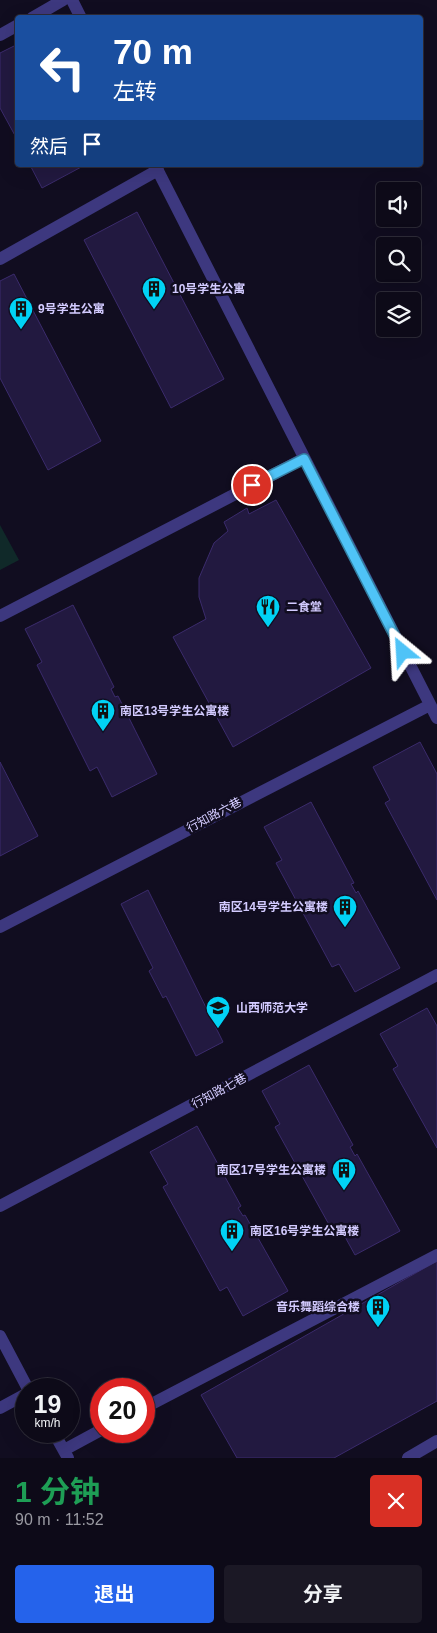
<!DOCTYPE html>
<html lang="zh">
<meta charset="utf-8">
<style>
:root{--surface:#0d0a18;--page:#1b1825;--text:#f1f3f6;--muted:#9a9aa2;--line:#2d2b37;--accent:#2563eb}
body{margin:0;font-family:Arial,"Noto Sans SC",sans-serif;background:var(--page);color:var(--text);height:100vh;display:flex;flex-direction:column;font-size:19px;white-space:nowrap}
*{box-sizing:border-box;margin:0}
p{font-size:16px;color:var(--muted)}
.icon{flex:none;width:28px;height:28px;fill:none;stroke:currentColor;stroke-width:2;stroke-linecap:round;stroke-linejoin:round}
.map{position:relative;height:1458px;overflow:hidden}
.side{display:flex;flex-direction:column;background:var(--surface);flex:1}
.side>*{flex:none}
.top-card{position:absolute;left:15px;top:15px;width:408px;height:152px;border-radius:5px;box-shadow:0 5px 20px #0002,0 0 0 1px var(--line);background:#1a4fa0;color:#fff;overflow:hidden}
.tools{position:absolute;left:376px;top:182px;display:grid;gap:10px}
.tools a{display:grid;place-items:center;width:45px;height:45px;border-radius:5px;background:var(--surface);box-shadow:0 5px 20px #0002,0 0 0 1px var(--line);font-size:25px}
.speed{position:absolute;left:15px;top:1378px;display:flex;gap:10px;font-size:25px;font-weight:700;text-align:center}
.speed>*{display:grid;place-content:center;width:65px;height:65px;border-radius:50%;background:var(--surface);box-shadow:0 5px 20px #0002,0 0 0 1px var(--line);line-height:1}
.speed small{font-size:12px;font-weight:400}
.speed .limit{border:8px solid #d22;background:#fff;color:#111}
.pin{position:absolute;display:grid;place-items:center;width:42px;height:42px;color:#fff;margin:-21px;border:2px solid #fff;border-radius:50%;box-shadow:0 1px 5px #0007}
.me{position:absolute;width:55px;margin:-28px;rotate:333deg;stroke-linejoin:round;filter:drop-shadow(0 0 4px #0008)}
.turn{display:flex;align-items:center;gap:18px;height:105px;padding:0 15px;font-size:22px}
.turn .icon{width:65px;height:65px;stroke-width:2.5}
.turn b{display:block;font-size:35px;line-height:42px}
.then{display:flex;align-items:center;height:48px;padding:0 15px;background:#0003;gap:10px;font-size:19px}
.round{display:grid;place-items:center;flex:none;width:52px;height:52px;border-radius:5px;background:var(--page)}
.head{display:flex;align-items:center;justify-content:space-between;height:85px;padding:0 15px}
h1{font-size:30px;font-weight:700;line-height:38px;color:#1e9e55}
.action{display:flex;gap:10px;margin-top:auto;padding:10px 15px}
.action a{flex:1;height:58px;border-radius:5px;background:var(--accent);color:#fff;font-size:20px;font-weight:700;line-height:58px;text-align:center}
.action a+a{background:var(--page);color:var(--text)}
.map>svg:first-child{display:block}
.green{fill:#102929}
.building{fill:#221940;stroke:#3b2b6c}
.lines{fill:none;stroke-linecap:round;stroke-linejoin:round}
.minor{stroke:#3d387f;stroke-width:12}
.route-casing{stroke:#337fa1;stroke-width:12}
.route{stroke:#4fc3f7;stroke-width:9}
.labels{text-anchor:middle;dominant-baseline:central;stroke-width:5;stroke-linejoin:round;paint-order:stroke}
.poi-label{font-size:12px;font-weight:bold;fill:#d3cbff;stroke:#110d20;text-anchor:start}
.street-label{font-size:12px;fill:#d3cbff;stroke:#110d20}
</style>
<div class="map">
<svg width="437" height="1458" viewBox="0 0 437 1458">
<rect width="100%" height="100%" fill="#110d20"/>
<path class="green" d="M 0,525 L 19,560 L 0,570 Z"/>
<path class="building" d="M 18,44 L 18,141 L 0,108 L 0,53 Z
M 30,165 L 85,165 L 42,188 Z
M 137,212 L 224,379 L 171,408 L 84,240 Z
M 14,274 L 101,441 L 48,470 L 0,378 L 0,281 Z
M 276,500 L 371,668 L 233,747 L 173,637 L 206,619 L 199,597 L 199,578 L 214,543 L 228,531 L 224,522 L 247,508 L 249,514 Z
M 73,605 L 114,687 L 111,689 L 115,697 L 118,696 L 157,774 L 112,797 L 97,767 L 90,771 L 37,665 L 42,662 L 25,629 Z
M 420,742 L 437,774 L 437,900 L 385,803 L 390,800 L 373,767 Z
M 0,762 L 38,836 L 0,856 Z
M 311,802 L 354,883 L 351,884 L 356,893 L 358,891 L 400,968 L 355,992 L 339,964 L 332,967 L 276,863 L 282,860 L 264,827 Z
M 148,890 L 223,1042 L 196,1056 L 166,996 L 163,998 L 149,971 L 153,968 L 121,904 Z
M 427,1008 L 437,1026 L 437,1148 L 393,1069 L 398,1066 L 380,1034 Z
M 309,1065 L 353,1145 L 350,1147 L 355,1156 L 357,1154 L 400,1231 L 355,1255 L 339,1226 L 332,1230 L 275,1127 L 280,1124 L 262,1091 Z
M 197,1126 L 241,1206 L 238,1208 L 243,1216 L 245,1215 L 288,1291 L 243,1316 L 227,1287 L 220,1291 L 163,1187 L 168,1184 L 150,1152 Z
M 437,1261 L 437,1401 L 334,1458 L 237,1458 L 201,1395 Z"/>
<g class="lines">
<path class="minor" d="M 72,0 L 81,18
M 32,18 L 63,0
M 0,35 L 18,25
M 155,165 L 437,718
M 0,259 L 158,170
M 0,616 L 303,459
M 0,927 L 430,705
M 0,1206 L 437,975
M 0,1336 L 28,1389
M 0,1408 L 26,1394
M 144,1408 L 437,1255
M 53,1431 L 68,1458
M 64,1450 L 101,1430
M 408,1458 L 437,1441"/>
</g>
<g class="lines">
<defs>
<path id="route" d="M 252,485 L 304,459 L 403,652"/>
</defs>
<use href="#route" class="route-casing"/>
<use href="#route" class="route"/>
</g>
<defs>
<symbol id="building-pin" viewBox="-11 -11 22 30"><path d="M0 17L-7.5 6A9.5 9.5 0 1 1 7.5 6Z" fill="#01d2f5" stroke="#110d20"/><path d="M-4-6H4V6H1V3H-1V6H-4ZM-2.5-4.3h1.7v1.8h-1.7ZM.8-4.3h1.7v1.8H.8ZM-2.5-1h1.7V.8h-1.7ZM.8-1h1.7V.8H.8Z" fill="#111"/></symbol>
<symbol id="restaurant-pin" viewBox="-11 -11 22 30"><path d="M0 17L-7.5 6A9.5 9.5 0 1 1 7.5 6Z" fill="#01d2f5" stroke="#110d20"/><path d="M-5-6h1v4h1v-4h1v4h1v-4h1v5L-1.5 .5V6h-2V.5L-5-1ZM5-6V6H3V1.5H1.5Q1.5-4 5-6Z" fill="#111"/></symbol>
<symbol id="university-pin" viewBox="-11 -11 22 30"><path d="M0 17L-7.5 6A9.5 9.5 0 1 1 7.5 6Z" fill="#01d2f5" stroke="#110d20"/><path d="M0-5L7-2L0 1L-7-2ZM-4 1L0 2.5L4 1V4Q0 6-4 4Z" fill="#111"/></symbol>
</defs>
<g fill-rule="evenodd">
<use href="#building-pin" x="140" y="275" width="28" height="38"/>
<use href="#building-pin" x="7" y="295" width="28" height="38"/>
<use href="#restaurant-pin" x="254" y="593" width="28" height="38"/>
<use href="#building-pin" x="89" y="697" width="28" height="38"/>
<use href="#building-pin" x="331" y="893" width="28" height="38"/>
<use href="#university-pin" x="204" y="994" width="28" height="38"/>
<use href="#building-pin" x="330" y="1156" width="28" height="38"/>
<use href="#building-pin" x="218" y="1217" width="28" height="38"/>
<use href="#building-pin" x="364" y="1293" width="28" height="38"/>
</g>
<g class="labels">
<g class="poi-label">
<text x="172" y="289">10号学生公寓</text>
<text x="38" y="309">9号学生公寓</text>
<text x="286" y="607">二食堂</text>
<text x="120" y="711">南区13号学生公寓楼</text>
<text x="328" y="907" text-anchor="end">南区14号学生公寓楼</text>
<text x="236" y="1008">山西师范大学</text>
<text x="326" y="1170" text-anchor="end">南区17号学生公寓楼</text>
<text x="250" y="1231">南区16号学生公寓楼</text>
<text x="360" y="1307" text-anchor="end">音乐舞蹈综合楼</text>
</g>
<g class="street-label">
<text transform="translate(214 815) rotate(-28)">行知路六巷</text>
<text transform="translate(219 1091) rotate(-28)">行知路七巷</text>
</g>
</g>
</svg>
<div class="tools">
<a><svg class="icon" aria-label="sound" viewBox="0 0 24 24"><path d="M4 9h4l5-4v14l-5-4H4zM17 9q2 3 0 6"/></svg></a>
<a><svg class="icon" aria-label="search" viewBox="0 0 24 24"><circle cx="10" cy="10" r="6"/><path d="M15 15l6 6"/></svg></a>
<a><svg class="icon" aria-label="layers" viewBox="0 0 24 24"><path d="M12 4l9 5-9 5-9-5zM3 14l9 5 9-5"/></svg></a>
</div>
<div class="speed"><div>19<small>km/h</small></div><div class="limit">20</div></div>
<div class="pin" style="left:252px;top:485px;background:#d93025"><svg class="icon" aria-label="arrive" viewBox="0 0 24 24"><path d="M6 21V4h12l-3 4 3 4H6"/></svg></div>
<svg class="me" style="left:403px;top:652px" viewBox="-20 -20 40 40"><path d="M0-17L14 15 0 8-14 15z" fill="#4fc3f7" stroke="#fff" stroke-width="4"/></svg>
<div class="top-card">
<div class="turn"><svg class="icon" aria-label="left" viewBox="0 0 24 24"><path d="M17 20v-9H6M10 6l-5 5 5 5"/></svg><div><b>70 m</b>左转</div></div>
<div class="then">然后<svg class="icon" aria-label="arrive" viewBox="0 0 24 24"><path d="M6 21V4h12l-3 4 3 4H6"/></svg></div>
</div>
</div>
<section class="side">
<div class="head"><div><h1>1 分钟</h1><p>90 m · 11:52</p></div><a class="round" style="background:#d93025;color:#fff"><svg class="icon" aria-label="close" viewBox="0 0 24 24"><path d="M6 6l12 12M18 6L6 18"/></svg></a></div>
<div class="action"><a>退出</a><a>分享</a></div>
</section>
